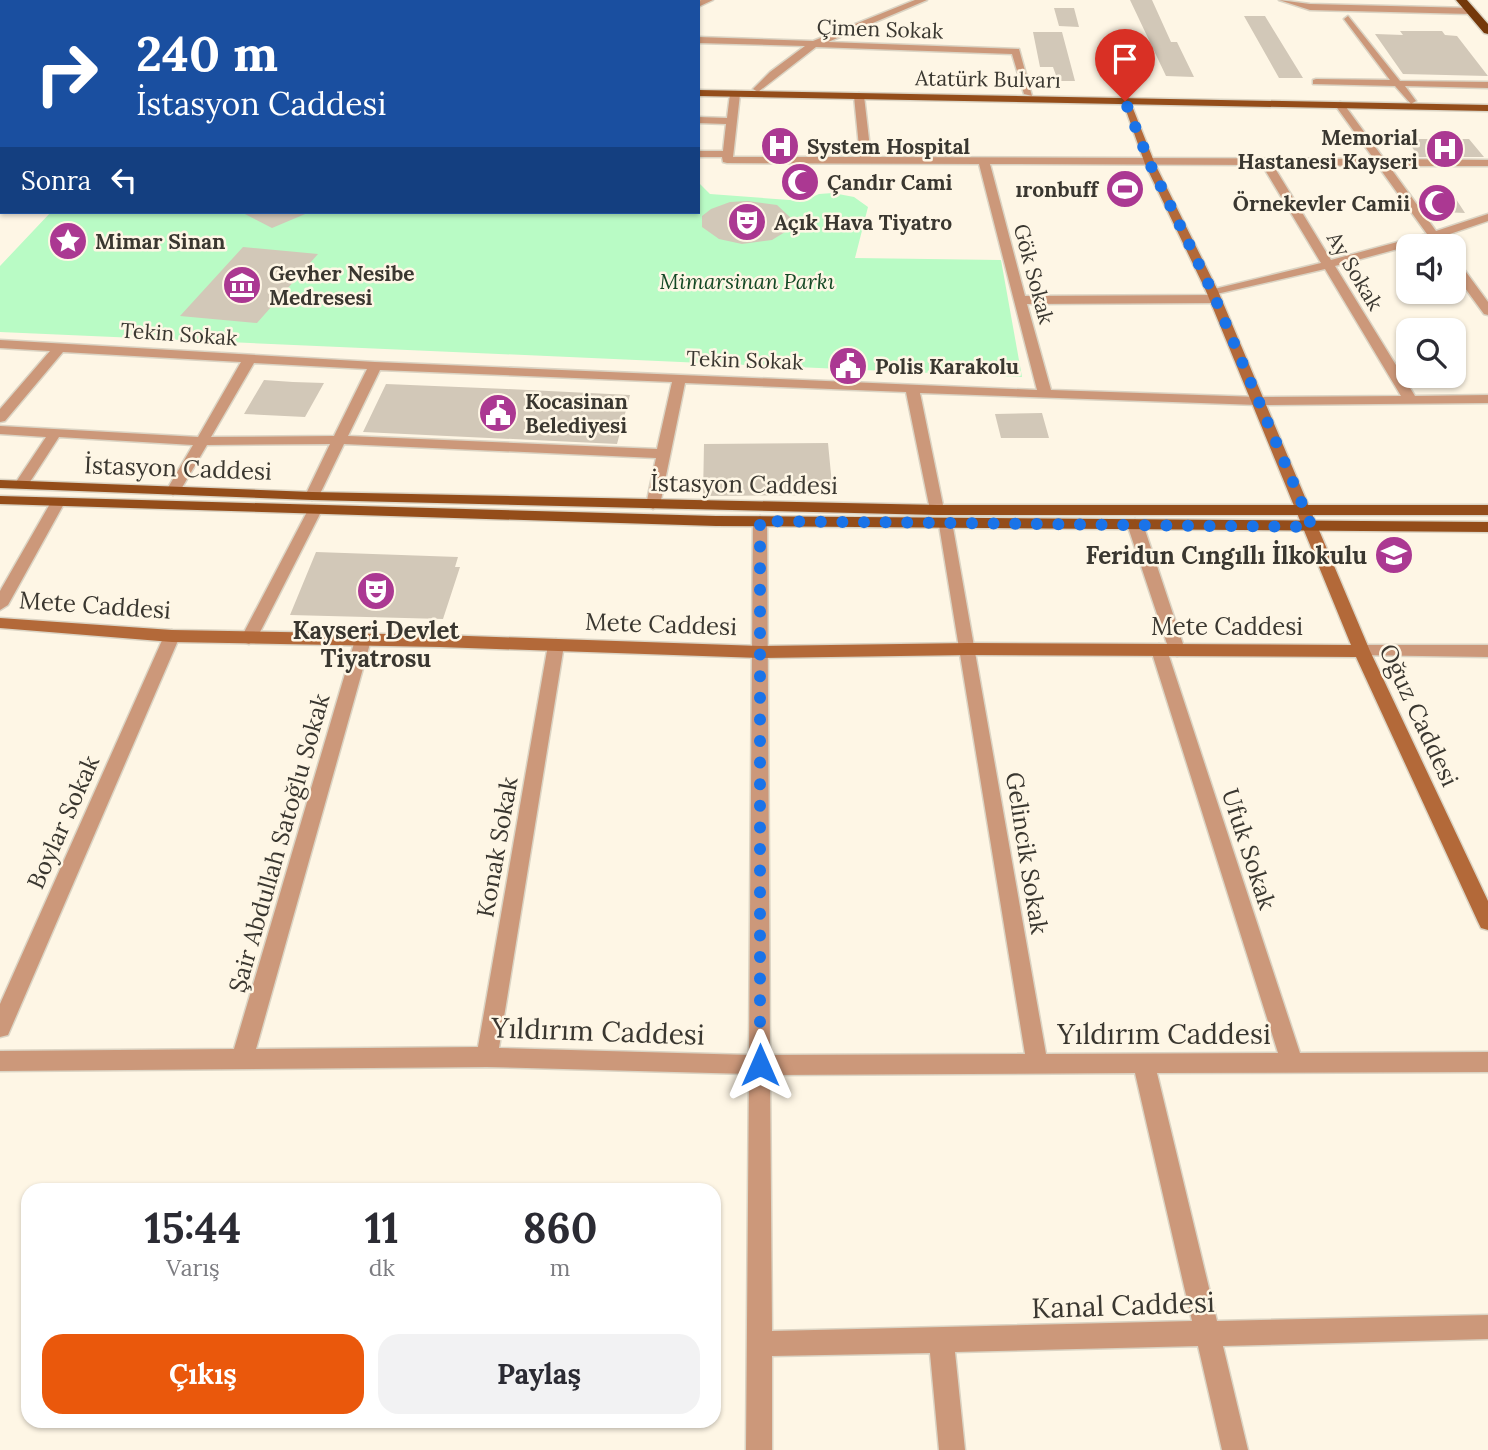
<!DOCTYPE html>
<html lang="tr">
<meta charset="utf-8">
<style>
:root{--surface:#fff;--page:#f2f2f3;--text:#2b2b33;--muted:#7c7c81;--accent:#ea580c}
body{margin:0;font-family:Lora,serif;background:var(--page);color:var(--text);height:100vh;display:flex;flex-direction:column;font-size:26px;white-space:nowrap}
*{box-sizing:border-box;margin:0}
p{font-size:23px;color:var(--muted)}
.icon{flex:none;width:38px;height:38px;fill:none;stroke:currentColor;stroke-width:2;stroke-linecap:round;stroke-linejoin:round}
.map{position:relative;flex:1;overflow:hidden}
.side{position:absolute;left:21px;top:1183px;width:700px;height:245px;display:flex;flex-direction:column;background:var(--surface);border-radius:21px;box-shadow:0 2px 5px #0004}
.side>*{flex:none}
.banner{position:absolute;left:0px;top:0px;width:700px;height:214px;box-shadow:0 2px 5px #0004;background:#1a4fa0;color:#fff;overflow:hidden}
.tools{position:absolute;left:1396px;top:234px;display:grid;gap:14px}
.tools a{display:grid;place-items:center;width:70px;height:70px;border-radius:14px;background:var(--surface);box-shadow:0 2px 5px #0004;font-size:35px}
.pin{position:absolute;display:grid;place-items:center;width:60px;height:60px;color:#fff;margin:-72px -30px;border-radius:50% 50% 50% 0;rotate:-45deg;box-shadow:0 0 7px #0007}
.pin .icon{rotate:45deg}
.me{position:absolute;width:77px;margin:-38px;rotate:0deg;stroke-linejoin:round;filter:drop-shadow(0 0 5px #0008)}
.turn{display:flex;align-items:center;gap:24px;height:147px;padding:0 21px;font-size:32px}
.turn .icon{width:91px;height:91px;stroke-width:2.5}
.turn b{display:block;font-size:49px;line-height:60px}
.then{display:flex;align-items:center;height:66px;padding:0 21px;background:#0003;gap:14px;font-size:26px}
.eta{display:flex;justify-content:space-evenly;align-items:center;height:119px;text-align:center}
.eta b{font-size:42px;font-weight:700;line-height:49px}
.action{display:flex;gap:14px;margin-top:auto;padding:14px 21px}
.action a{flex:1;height:80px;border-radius:21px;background:var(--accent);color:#fff;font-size:28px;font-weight:700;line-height:80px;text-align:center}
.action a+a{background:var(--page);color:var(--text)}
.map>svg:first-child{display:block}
.green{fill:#b9fbc5}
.building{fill:#d2c8b8}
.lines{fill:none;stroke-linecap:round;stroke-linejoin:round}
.street-casing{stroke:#dbd4c4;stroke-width:3}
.secondary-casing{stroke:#dbd4c4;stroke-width:3}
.primary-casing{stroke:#dbd4c4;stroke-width:3}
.highway-casing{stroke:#dbd4c4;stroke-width:3}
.street{fill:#cc987a;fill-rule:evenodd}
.secondary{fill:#b36939;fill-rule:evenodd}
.primary{fill:#944d1a;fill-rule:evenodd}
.highway{fill:#74380a;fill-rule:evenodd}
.tram{stroke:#59554d;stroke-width:2}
.route{stroke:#1a73e8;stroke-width:12;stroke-dasharray:0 21.6}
.labels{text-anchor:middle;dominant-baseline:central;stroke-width:5;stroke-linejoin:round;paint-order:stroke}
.far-street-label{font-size:21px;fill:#3a3730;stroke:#fef6e5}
.far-poi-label{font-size:21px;font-weight:bold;fill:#3a3730;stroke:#fef6e5;text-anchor:start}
.far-park-label{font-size:21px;font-style:italic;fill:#144824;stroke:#fef6e5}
.street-label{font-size:24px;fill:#3a3730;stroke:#fef6e5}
.poi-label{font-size:24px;font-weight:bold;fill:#3a3730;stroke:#fef6e5;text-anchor:end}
.near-street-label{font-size:28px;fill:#3a3730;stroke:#fef6e5}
</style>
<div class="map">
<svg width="1488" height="1450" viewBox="0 0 1488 1450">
<rect width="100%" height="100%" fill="#fef6e5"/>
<path class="green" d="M 698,182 L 710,194 L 803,201 L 819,194 L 833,193 L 854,197 L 868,207 L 855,258 L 1001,260 L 1022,377 L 0,332 L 0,266 L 51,212 L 698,212 Z"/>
<path class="building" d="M 1130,0 L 1152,0 L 1171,42 L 1177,42 L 1194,77 L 1166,76 Z
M 1054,8 L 1074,8 L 1079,27 L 1059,26 Z
M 1244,16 L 1265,16 L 1303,78 L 1279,78 Z
M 1400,31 L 1442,31 L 1445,35 L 1457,36 L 1488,76 L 1403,74 L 1375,34 L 1403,35 Z
M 1033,32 L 1062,32 L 1075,81 L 1058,81 L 1053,67 L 1040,67 Z
M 1406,139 L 1469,139 L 1484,157 L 1419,157 Z
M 1433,195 L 1454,196 L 1465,213 L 1442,212 Z
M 748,201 L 777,205 L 791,218 L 790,229 L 772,240 L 742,244 L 719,239 L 702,227 L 702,216 L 711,209 L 730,202 Z
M 241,212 L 310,212 L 272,228 Z
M 243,247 L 318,254 L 257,323 L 180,316 Z
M 264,380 L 293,382 L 324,383 L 305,417 L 244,414 Z
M 386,384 L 507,389 L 630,395 L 617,444 L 363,432 Z
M 1042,413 L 1049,438 L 1001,438 L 995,414 Z
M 828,443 L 833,495 L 703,496 L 704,444 Z
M 316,552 L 458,557 L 455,567 L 460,567 L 443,619 L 290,615 Z"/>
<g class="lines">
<defs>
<path id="street" d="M 233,0 L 241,0 L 241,2 L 233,2 Z
M 371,0 L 383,0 L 370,2 Z
M 410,0 L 423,0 L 409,2 Z
M 429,0 L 441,0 L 442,2 L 430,2 Z
M 549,0 L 561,0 L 548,2 Z
M 701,0 L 713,0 L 698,7 L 696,2 Z
M 915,0 L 927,0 L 828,42 L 1019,49 L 1032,96 L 1024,94 L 1012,54 L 816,47 L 758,92 L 753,89 L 770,72 L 805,46 L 698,43 L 698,37 L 813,41 Z
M 1279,0 L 1310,4 L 1471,8 L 1475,11 L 1471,14 L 1310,10 Z
M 1348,16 L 1400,81 L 1488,82 L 1488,88 L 1405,86 L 1416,101 L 1411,104 L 1395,86 L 1313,84 L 1313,80 L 1316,79 L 1390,80 L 1344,19 Z
M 735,91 L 740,94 L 733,157 L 860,157 L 854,96 L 859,93 L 864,96 L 871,157 L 1374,159 L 1335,105 L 1340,102 L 1343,103 L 1384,159 L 1488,160 L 1488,166 L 1389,166 L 1436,231 L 1488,214 L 1488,221 L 1441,237 L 1446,244 L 1444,246 L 1436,246 L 1431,240 L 1335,266 L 1415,396 L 1488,395 L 1488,403 L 1258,405 L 920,393 L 944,510 L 937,515 L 930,510 L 906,392 L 685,383 L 660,505 L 653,509 L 646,505 L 656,458 L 344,444 L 319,496 L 312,500 L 305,496 L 330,444 L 207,445 L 180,491 L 173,495 L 166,491 L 193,445 L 59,437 L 26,488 L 16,488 L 14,485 L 46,437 L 0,434 L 0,426 L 198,437 L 241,362 L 63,352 L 5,421 L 0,422 L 0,409 L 50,351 L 0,348 L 0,340 L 375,362 L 1037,390 L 979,164 L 727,163 L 723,162 L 722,157 L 698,157 L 698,151 L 723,151 L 726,124 L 698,123 L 698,117 L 727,118 L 730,94 ZM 990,164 L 1262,165 L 1321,263 L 1206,291 L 1212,295 L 1325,269 L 1401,396 L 1258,397 L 1051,390 L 1027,304 L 1215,303 L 1221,299 L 1215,295 L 1025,296 ZM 1273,165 L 1378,166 L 1427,234 L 1331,260 ZM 254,363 L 367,369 L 334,436 L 211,437 ZM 380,370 L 672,382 L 657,449 L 348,436 Z
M 0,96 L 2,96 L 2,102 L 0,102 Z
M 0,112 L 2,112 L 2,118 L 0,118 Z
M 0,128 L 2,128 L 2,134 L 0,134 Z
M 0,149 L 2,149 L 0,157 Z
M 1454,261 L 1458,261 L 1488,302 L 1488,315 L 1484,314 L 1454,273 Z
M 58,498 L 65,502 L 8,605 L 0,610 L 0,591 L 51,502 Z
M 315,505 L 322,510 L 257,638 L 249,644 L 243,642 L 241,638 L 308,510 Z
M 760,516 L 767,521 L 770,1055 L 1025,1054 L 939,525 L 947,520 L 952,522 L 1046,1054 L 1278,1053 L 1151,650 L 1159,644 L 1167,650 L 1300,1053 L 1488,1052 L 1488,1072 L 1157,1073 L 1217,1321 L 1488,1315 L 1488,1339 L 1223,1346 L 1248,1450 L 1222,1450 L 1198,1346 L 955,1352 L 965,1450 L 939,1450 L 930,1353 L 772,1356 L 772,1450 L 746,1450 L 749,1074 L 487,1067 L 0,1071 L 0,1051 L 234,1049 L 355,640 L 363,634 L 371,640 L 256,1049 L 478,1047 L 548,645 L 556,639 L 564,645 L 499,1048 L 749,1055 L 753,521 ZM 1135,1073 L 1192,1321 L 772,1331 L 770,1075 Z
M 1135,519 L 1143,524 L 1185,650 L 1183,654 L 1177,656 L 1169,650 L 1127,524 Z
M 172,630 L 180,636 L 11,1028 L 8,1035 L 0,1037 L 0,1004 L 164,636 Z
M 1362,645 L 1488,645 L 1488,657 L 1356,655 L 1354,651 Z"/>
<path id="secondary" d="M 1122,99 L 1130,101 L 1155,164 L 1218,291 L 1370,651 L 1488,901 L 1488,930 L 1481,928 L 1478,922 L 1356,657 L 969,655 L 760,658 L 440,647 L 172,642 L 0,628 L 0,618 L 172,630 L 440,635 L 760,646 L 969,643 L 1351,645 L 1206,291 L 1145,164 Z"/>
<path id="primary" d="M 0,72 L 2,72 L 2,78 L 0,78 Z
M 698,90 L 1488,105 L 1488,111 L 698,96 Z
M 0,480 L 312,492 L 937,505 L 1488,505 L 1488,515 L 937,515 L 312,500 L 0,488 Z
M 0,496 L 716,516 L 1488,522 L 1488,532 L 716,526 L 0,504 Z"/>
<path id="highway" d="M 38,0 L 53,0 L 37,2 Z
M 70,0 L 86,0 L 69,2 Z
M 1456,0 L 1467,0 L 1488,24 L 1488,34 L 1484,33 Z
M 0,18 L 2,18 L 2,24 L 0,24 Z"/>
</defs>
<use href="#street" class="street-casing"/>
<use href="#secondary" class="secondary-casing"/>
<use href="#primary" class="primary-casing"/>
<use href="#highway" class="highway-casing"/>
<use href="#street" class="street"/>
<use href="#secondary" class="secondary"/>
<use href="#primary" class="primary"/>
<use href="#highway" class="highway"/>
<path class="tram" d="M 51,2 L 58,0"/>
</g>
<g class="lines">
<path class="route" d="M 760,1065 L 760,521 L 1312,527 L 1212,291 L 1150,164 L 1125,101"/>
</g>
<defs>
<symbol id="hospital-disc" viewBox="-11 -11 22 22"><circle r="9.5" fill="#ab3892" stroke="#fef6e5"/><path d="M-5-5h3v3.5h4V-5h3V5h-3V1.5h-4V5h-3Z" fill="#fff"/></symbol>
<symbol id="mosque-disc" viewBox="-11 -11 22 22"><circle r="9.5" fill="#ab3892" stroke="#fef6e5"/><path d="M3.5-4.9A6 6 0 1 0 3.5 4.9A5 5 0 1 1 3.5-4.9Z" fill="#fff"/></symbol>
<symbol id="stadium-disc" viewBox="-11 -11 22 22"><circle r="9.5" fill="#ab3892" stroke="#fef6e5"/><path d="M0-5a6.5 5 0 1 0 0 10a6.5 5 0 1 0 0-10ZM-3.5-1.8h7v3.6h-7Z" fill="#fff"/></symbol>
<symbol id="theatre-disc" viewBox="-11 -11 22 22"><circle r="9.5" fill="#ab3892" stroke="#fef6e5"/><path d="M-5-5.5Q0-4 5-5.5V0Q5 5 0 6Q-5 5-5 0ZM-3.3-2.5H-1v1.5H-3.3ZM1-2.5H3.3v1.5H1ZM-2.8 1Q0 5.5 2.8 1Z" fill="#fff"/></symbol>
<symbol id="sight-disc" viewBox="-11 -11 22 22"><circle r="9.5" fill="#ab3892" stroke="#fef6e5"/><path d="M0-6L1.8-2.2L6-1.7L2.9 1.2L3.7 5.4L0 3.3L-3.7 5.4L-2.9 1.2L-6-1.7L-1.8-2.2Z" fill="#fff"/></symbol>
<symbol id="museum-disc" viewBox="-11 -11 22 22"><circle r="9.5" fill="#ab3892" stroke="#fef6e5"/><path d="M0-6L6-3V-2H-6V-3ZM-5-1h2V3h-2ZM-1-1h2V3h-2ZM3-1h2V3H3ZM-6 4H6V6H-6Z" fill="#fff"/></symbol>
<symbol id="civic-disc" viewBox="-11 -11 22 22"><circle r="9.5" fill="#ab3892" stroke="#fef6e5"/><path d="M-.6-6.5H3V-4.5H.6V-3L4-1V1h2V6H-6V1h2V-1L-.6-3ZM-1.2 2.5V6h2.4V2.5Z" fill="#fff"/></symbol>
<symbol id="school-disc" viewBox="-11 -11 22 22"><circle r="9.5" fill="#ab3892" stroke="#fef6e5"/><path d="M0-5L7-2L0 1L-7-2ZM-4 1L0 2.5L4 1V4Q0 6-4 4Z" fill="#fff"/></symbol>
</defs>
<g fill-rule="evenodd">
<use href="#hospital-disc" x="758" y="124" width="44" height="44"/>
<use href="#hospital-disc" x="1423" y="127" width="44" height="44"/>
<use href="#mosque-disc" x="778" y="160" width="44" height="44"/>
<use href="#stadium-disc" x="1103" y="167" width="44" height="44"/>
<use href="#mosque-disc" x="1415" y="181" width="44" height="44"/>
<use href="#theatre-disc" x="725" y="200" width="44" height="44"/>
<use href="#sight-disc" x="46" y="219" width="44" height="44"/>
<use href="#museum-disc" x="220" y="263" width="44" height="44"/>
<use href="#civic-disc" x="826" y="344" width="44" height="44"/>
<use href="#civic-disc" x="476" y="391" width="44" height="44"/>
<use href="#school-disc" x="1372" y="533" width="44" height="44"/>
<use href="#theatre-disc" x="354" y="569" width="44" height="44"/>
</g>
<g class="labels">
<g class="far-street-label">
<text transform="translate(880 29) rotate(2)">Çimen Sokak</text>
<text transform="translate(988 79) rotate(1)">Atatürk Bulvarı</text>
<text transform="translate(1355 271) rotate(59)">Ay Sokak</text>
<text transform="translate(1034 274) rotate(75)">Gök Sokak</text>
<text transform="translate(179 334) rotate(4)">Tekin Sokak</text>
<text transform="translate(745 360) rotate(2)">Tekin Sokak</text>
</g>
<g class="far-poi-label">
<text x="1418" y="137" text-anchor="end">Memorial<tspan x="1418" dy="24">Hastanesi Kayseri</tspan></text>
<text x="807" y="146">System Hospital</text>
<text x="827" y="182">Çandır Cami</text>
<text x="1098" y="189" text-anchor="end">ıronbuff</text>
<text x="1410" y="203" text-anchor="end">Örnekevler Camii</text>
<text x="774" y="222">Açık Hava Tiyatro</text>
<text x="95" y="241">Mimar Sinan</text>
<text x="269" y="273">Gevher Nesibe<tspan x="269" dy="24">Medresesi</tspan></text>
<text x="875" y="366">Polis Karakolu</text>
<text x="525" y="401">Kocasinan<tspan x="525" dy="24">Belediyesi</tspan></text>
</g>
<g class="far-park-label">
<text x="747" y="281">Mimarsinan Parkı</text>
</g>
<g class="street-label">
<text transform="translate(178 468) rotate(2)">İstasyon Caddesi</text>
<text transform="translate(744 484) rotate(1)">İstasyon Caddesi</text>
<text transform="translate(95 605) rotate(4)">Mete Caddesi</text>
<text transform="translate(661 624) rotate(2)">Mete Caddesi</text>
<text x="1227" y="626">Mete Caddesi</text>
<text transform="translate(1419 715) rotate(65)">Oğuz Caddesi</text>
<text transform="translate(63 822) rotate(-66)">Boylar Sokak</text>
<text transform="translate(279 843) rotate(-74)">Şair Abdullah Satoğlu Sokak</text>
<text transform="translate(497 847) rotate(-80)">Konak Sokak</text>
<text transform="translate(1249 849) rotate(72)">Ufuk Sokak</text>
<text transform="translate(1027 853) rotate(81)">Gelincik Sokak</text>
</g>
<g class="poi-label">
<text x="1367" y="555">Feridun Cıngıllı İlkokulu</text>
<text x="376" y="630" text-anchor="middle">Kayseri Devlet<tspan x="376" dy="28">Tiyatrosu</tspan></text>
</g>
<g class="near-street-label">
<text transform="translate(598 1031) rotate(2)">Yıldırım Caddesi</text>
<text x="1164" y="1034">Yıldırım Caddesi</text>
<text transform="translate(1123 1305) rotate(-2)">Kanal Caddesi</text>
</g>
</g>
</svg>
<div class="tools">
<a><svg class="icon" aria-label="sound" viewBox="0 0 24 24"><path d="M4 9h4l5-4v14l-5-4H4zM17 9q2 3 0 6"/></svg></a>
<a><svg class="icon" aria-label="search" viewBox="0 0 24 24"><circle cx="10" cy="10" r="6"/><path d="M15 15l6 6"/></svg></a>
</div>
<div class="pin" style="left:1125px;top:101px;background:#d93025"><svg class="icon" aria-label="arrive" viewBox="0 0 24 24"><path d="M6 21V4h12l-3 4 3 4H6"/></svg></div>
<svg class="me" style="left:760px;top:1065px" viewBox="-20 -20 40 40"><path d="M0-17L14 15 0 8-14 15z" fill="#1a73e8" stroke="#fff" stroke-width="4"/></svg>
<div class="banner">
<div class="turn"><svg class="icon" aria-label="right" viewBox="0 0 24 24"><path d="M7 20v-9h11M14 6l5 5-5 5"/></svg><div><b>240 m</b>İstasyon Caddesi</div></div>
<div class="then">Sonra<svg class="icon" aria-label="left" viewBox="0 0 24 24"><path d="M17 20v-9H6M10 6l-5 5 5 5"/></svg></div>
</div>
<section class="side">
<div class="eta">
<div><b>15:44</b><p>Varış</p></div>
<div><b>11</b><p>dk</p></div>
<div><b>860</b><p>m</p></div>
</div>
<div class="action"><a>Çıkış</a><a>Paylaş</a></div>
</section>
</div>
